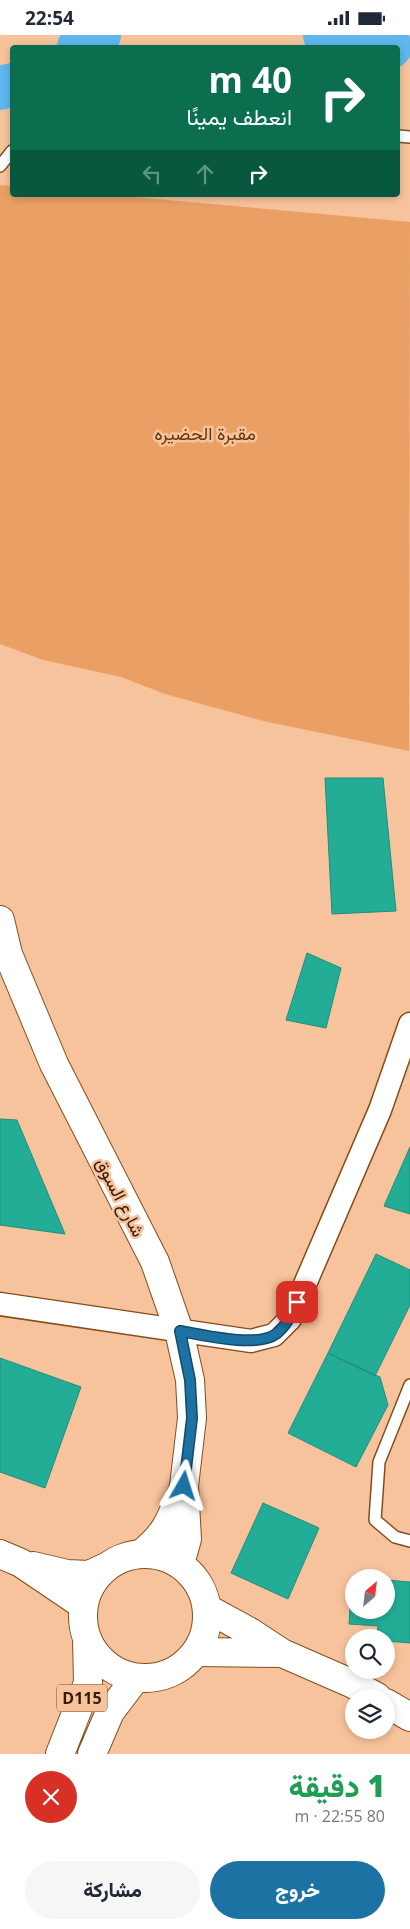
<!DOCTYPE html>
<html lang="ar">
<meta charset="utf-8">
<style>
:root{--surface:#fff;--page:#f6f6f7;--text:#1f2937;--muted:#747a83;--accent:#1c73a3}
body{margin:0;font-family:"Open Sans",Vazirmatn,sans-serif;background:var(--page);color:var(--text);direction:rtl;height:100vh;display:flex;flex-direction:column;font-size:19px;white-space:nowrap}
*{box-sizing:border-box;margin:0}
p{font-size:16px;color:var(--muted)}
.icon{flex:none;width:28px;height:28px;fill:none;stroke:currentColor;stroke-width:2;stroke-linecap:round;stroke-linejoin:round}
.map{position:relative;height:1719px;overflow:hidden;direction:ltr}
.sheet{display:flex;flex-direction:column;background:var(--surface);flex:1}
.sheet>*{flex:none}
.banner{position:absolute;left:10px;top:10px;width:390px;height:152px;border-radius:5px;box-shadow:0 2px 8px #0003;direction:rtl;background:#0b6e4f;color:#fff;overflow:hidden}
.needle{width:32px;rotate:28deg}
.controls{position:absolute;left:345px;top:1534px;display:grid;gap:10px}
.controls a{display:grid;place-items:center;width:50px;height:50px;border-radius:50%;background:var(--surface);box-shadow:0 2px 8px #0003;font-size:25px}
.pin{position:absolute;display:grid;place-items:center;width:42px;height:42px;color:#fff;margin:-21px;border-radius:10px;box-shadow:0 2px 8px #0006}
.me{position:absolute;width:55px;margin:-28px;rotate:6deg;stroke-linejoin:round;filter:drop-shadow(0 0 4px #0008)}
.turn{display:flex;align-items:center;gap:18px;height:105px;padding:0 25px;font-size:22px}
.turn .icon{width:65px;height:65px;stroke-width:2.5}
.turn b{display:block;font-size:35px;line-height:42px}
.lanes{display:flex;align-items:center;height:48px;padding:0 25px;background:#0003;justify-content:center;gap:25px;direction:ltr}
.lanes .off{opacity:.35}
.round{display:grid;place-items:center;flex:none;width:52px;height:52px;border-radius:26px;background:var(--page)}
.head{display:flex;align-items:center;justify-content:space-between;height:85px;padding:0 25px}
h1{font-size:30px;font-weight:800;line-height:38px;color:#1e9e55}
.action{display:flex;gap:10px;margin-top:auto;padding:10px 25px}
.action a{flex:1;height:58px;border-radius:30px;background:var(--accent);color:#fff;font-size:20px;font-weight:800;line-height:58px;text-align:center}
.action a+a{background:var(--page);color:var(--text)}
.status{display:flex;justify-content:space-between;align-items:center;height:35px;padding:0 25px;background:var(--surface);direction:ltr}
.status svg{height:14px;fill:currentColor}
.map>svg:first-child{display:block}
.green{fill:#eaa065}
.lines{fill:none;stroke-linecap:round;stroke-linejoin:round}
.river{stroke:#5fb7ee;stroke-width:44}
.building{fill:#23ad97;stroke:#208e7c}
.service-casing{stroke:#854d1a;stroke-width:14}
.minor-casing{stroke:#854d1a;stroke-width:25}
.tertiary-casing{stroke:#854d1a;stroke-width:30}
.primary-casing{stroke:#854d1a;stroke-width:30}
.service{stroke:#fff;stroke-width:11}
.minor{stroke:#fff;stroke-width:22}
.tertiary{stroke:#fff;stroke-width:28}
.primary{stroke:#fff;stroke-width:28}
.route-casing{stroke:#124b6a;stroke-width:12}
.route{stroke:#1c73a3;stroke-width:9}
.labels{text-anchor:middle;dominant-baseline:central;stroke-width:5;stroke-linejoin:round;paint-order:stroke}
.shield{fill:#f7c39c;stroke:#6e4e34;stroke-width:1}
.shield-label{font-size:16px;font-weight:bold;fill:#341c07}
.park-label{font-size:18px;fill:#673707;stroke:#f7c39c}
.street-label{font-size:18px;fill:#341c07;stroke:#f7c39c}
</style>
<div class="status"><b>22:54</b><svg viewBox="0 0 49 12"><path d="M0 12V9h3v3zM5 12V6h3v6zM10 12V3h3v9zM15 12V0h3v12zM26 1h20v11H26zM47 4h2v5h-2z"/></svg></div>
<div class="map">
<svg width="410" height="1719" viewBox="0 0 410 1719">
<rect width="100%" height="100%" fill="#f7c39c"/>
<path class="green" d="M 0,150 L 12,151 L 12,160 L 113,160 L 410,187 L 409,716 L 263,686 L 165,659 L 121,642 L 43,625 L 0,609 Z"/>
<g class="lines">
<path class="river" d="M 325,0 L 390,12
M 79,12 L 99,0
M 0,53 L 12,50"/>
</g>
<path class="building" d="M 325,743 L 383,743 L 396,876 L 332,879 Z
M 307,918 L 341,933 L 326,993 L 286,985 Z
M 0,1084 L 17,1085 L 65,1199 L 0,1190 Z
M 410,1112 L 410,1179 L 384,1171 Z
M 376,1219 L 410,1235 L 410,1270 L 375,1341 L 328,1318 Z
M 328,1318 L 380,1342 L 388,1370 L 356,1432 L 288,1398 Z
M 0,1323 L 81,1352 L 45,1453 L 0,1437 Z
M 263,1468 L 319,1493 L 288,1564 L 231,1538 Z
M 352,1543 L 354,1543 L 354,1575 L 386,1575 L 386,1545 L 410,1547 L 410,1608 L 386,1606 L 386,1602 L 377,1602 L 378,1591 L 349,1589 Z"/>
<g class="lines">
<defs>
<path id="service" d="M 398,101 L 410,102
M 0,131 L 12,116
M 410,1350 L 379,1427 L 375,1485 L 395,1502 L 410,1506"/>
<path id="minor" d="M 0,1269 L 251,1306 L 274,1300 L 290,1284 L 380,1075 L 410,989"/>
<path id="tertiary" d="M 0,1519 L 21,1528 L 83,1570
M 33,1531 L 67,1539 L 89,1540 L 106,1532
M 208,1574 L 250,1597 L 282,1618 L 353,1649 L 377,1662
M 197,1617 L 282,1618
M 386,1668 L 410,1682"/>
<path id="primary" d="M 0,885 L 8,919 L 54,1029 L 155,1227 L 179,1296 L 190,1345 L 192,1383 L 184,1451 L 187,1504 L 180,1529
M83 1581a62 62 0 1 1 124 0a62 62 0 1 1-124 0Z
M 141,1519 C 166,1499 170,1486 182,1457
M 60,1719 L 88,1648 L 87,1604
M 92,1719 L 110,1677 L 135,1644"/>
</defs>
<use href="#service" class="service-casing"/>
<use href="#minor" class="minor-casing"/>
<use href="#tertiary" class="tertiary-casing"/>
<use href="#primary" class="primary-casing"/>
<use href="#service" class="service"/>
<use href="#minor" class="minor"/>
<use href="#tertiary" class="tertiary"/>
<use href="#primary" class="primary"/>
</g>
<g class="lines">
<defs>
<path id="route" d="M 184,1451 L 192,1383 L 190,1345 L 180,1296 C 203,1300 257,1313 276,1299 C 287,1290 292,1279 297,1267"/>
</defs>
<use href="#route" class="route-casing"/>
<use href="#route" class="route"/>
</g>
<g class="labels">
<rect class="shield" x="57" y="1649.5" width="50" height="27" rx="4"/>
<g class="shield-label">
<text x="82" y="1663">D115</text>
</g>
<g class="park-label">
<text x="205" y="398">مقبرة الحضيره</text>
</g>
<g class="street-label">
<text transform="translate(121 1162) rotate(63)">شارع السوق</text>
</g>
</g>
</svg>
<div class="controls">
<a><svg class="needle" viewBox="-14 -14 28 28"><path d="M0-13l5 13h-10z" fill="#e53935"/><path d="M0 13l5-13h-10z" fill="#747a83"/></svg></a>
<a><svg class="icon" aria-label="search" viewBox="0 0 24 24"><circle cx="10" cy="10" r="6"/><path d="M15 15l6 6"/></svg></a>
<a><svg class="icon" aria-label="layers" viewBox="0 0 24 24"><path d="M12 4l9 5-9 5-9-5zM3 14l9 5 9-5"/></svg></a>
</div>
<div class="pin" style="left:297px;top:1267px;background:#d93025"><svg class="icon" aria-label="arrive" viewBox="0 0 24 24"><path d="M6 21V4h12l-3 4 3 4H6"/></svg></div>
<svg class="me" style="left:184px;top:1451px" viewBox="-20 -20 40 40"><path d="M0-17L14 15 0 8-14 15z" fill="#1c73a3" stroke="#fff" stroke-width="4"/></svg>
<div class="banner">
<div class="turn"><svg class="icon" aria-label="right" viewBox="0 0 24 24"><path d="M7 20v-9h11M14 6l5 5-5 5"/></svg><div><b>40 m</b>انعطف يمينًا</div></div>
<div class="lanes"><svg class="icon off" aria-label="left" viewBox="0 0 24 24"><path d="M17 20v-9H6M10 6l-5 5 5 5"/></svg><svg class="icon off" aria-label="ahead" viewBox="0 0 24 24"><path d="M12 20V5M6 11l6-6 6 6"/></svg><svg class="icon" aria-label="right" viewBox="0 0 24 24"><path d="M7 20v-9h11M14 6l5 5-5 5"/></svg></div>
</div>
</div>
<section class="sheet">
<div class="head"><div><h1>1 دقيقة</h1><p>80 m · 22:55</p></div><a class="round" style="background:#d93025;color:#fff"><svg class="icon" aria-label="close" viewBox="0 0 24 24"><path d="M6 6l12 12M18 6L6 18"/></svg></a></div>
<div class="action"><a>خروج</a><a>مشاركة</a></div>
</section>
